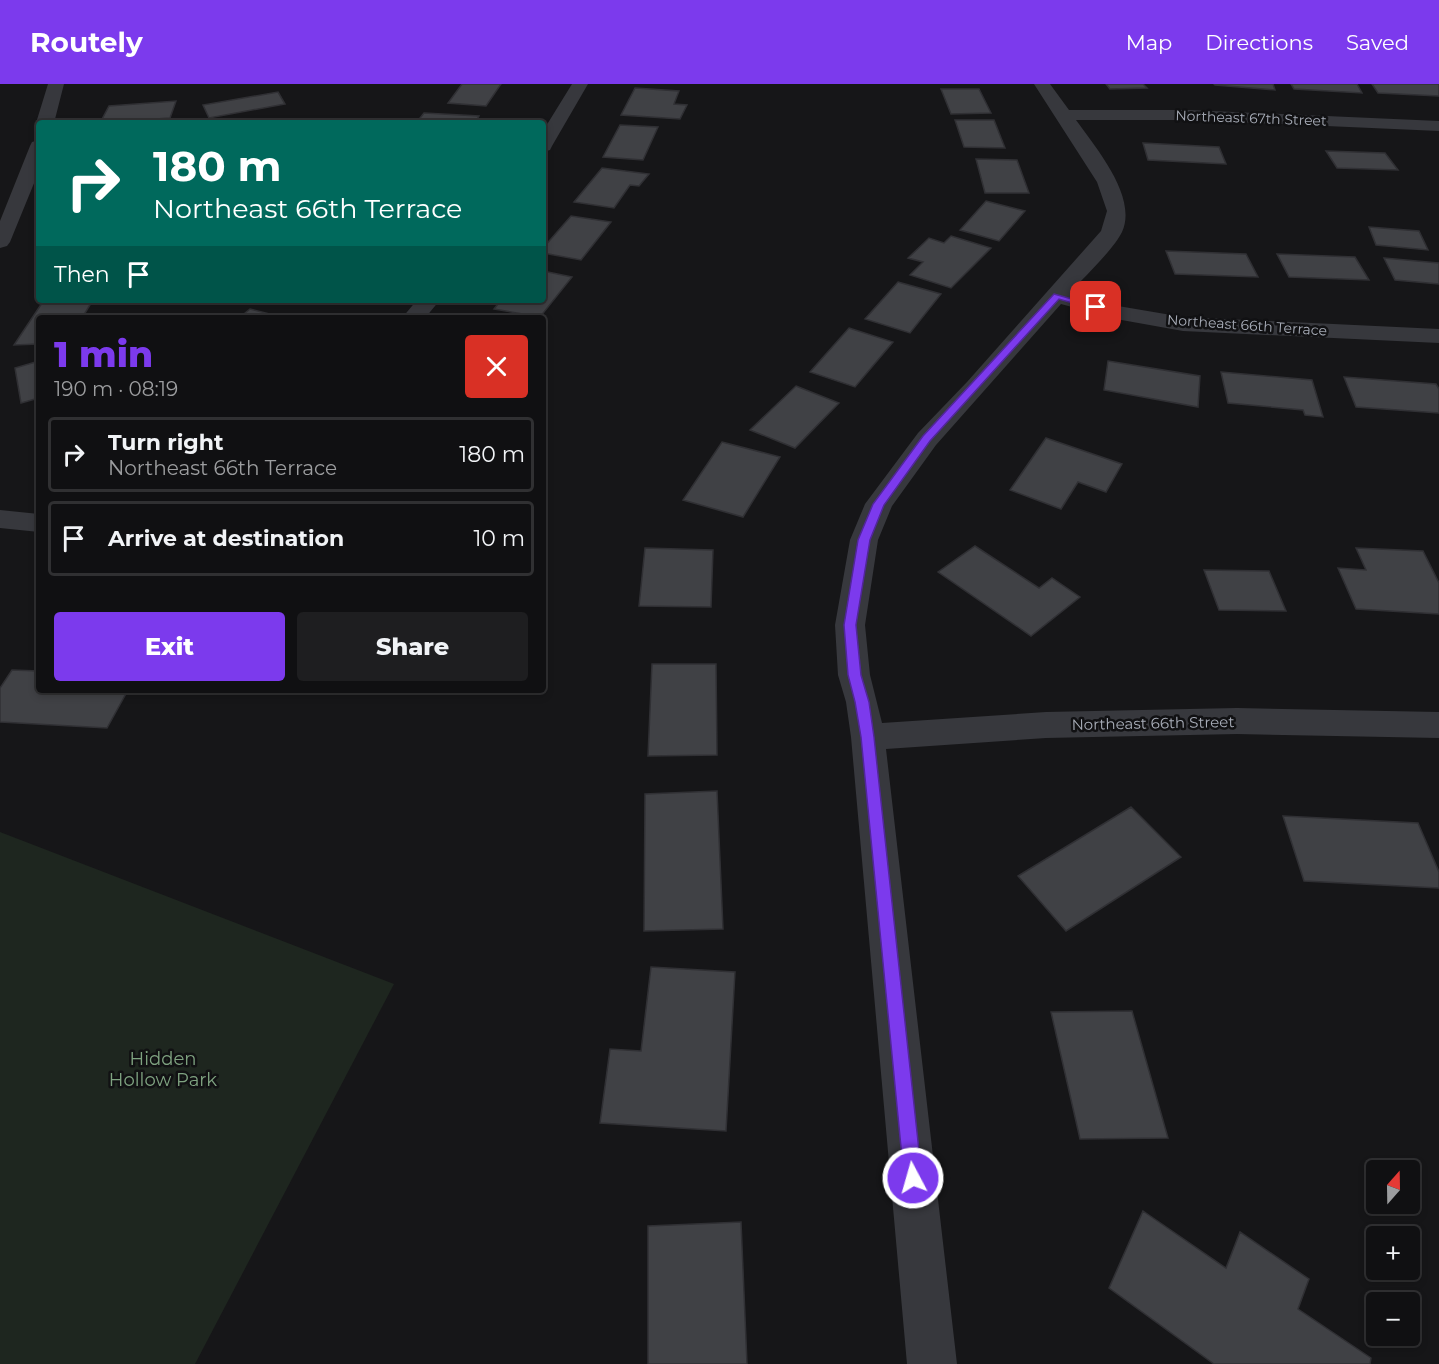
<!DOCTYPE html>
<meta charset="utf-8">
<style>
:root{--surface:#101012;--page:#1e1e20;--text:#f1f3f6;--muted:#9c9d9f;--line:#303032;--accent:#7c3aed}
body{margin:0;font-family:Montserrat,sans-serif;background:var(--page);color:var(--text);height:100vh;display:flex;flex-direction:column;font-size:22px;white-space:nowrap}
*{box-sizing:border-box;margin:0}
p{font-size:20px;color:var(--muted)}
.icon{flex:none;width:33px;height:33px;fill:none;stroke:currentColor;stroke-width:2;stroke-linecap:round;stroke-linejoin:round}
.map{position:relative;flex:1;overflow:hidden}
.details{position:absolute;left:36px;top:231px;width:510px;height:378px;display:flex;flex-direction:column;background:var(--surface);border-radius:6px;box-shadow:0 3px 9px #0003,0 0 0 2px var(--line)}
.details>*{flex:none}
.guide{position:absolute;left:36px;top:36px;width:510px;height:183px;border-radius:6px;box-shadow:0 3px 9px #0003,0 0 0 2px var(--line);background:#00695c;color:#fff;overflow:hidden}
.needle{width:39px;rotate:20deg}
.fabs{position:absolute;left:1366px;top:1076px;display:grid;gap:12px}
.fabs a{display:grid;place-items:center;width:54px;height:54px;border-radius:6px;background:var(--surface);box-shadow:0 3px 9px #0003,0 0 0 2px var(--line);font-size:30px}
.pin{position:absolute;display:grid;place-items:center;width:51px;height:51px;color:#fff;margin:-26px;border-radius:12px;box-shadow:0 3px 9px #0006}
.me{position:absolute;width:66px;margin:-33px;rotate:354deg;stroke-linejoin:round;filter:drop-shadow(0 0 4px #0008)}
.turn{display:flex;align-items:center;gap:21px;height:126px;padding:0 18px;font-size:27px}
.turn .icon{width:78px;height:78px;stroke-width:2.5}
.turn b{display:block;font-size:42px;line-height:51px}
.then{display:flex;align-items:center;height:57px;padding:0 18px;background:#0003;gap:12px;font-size:22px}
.round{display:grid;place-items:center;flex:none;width:63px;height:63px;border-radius:6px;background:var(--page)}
.headline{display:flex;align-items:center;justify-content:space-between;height:102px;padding:0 18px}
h1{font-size:36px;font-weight:800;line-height:45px;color:var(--accent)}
.button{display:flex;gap:12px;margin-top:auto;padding:12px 18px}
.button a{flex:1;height:69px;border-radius:6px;background:var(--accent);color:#fff;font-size:24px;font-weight:800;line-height:69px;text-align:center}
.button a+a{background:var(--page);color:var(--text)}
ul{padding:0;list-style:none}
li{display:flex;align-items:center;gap:18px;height:75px;margin:0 12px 9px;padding:0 6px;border:3px solid var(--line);border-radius:6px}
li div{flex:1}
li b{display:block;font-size:22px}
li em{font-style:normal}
header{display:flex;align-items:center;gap:36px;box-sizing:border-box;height:84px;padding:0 30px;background:var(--accent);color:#fff}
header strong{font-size:28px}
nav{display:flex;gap:33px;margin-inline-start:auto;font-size:21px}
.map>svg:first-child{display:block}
.green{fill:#1e261f}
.building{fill:#404145;stroke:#303034;stroke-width:1.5}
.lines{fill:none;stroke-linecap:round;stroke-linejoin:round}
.minor{fill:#37383d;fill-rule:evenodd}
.route{fill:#7c3aed;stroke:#51269a;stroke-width:1.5}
.labels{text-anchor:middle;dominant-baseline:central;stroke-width:5;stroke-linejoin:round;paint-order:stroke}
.far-street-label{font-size:14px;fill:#a8adb8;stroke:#111113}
.street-label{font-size:15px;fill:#a8adb8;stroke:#111113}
.near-park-label{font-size:18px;fill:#7fa381;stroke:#111113}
</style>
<header>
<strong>Routely</strong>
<nav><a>Map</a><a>Directions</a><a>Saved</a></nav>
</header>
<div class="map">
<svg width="1439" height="1280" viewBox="0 0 1439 1280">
<rect width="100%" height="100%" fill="#161618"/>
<path class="green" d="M 0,748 L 394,900 L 195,1280 L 0,1280 Z"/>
<path class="building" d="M 462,0 L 501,0 L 486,22 L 448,19 Z
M 1106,0 L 1143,0 L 1147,4 L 1110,5 Z
M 1214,0 L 1273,0 L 1275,6 L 1215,1 Z
M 1291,0 L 1357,0 L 1362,9 L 1294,5 Z
M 1372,0 L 1439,0 L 1439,12 L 1378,9 Z
M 635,4 L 679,7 L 674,20 L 687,21 L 680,35 L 621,31 Z
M 941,5 L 979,5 L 991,29 L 951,30 Z
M 278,8 L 285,20 L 209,34 L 203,21 Z
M 176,17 L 170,34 L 100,39 L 109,22 Z
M 424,29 L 479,32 L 475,39 L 416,39 Z
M 955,36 L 994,36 L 1005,64 L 964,63 Z
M 620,41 L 658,43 L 643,76 L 603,73 Z
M 1143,59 L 1219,63 L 1226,80 L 1148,76 Z
M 1326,67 L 1385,69 L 1398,86 L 1337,84 Z
M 976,75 L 1017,76 L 1029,109 L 985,109 Z
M 602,84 L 649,90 L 639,102 L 630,101 L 614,124 L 574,118 Z
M 986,117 L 1025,127 L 999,157 L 960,146 Z
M 571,132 L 611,138 L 581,176 L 543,169 L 543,164 Z
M 1369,143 L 1419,147 L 1428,166 L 1376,161 Z
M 951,152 L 991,164 L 951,204 L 910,191 L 923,178 L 908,174 L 929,154 L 944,159 Z
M 1166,167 L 1246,170 L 1258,193 L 1175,190 Z
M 1277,170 L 1355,173 L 1369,196 L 1289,193 Z
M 1384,174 L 1439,179 L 1439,200 L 1395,196 Z
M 543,187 L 572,193 L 540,233 L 494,225 L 501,216 L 543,216 Z
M 898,198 L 941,210 L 910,249 L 865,235 Z
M 44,216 L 93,216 L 82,234 L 39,234 L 39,260 L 14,261 Z
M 250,225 L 285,234 L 239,234 Z
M 849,244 L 893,258 L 855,303 L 810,288 Z
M 39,277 L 39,314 L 21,319 L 15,284 Z
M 1108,277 L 1200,292 L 1198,323 L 1104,306 Z
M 1221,288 L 1312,296 L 1323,333 L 1305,331 L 1303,326 L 1228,319 Z
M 1344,293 L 1436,300 L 1439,305 L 1439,329 L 1356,323 Z
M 796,302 L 839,319 L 795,364 L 750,346 Z
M 1046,354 L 1122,380 L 1106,408 L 1078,398 L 1061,425 L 1010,406 Z
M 722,358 L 780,373 L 743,433 L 683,416 Z
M 975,462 L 1039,504 L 1052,494 L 1080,513 L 1031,552 L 938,488 Z
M 645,464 L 713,466 L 711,523 L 639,522 Z
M 1356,464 L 1423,467 L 1439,499 L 1439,530 L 1356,525 L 1338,484 L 1366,486 Z
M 1204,486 L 1269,487 L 1286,527 L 1219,526 Z
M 652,580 L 716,580 L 717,671 L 648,672 Z
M 12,586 L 39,587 L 39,606 L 128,606 L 107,644 L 0,638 L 0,604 Z
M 717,707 L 723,845 L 644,847 L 645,710 Z
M 1131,723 L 1181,773 L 1066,847 L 1018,792 Z
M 1283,732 L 1418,739 L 1439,788 L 1439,804 L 1304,797 Z
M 651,883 L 735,888 L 726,1047 L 600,1039 L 610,965 L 641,967 Z
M 1132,927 L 1168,1054 L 1080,1055 L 1051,928 Z
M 1143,1127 L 1226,1184 L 1240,1148 L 1309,1195 L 1298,1225 L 1371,1274 L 1370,1280 L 1214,1280 L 1109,1204 Z
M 741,1138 L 747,1280 L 648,1280 L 648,1142 Z"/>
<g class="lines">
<path class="minor" d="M 48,0 L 64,0 L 54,39 L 39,39 L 39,43 L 36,39 Z
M 572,0 L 588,0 L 552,62 L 550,66 L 543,68 L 543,47 Z
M 1034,0 L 1050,0 L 1069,26 L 1189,26 L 1439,37 L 1439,47 L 1189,36 L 1076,36 C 1096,64 1138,113 1122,148 C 1114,165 1084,193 1070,209 L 1118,222 L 1183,233 L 1439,245 L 1439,259 L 1183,247 L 1116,235 L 1061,220 L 936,361 L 892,422 L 878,456 L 865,541 L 870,591 L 882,639 L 1046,628 L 1237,624 L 1439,628 L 1439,654 L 1237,650 L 1046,654 L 886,665 L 957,1280 L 907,1280 L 851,653 L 846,618 L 838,591 L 835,541 L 850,456 L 865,420 L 918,349 L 967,298 L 1101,147 L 1107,127 L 1097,98 Z
M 39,56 L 39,87 L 10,158 L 7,162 L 0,164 L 0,137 L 30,62 L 32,58 Z
M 417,216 L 440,216 L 425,234 L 402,234 Z
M 0,426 L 39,430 L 39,448 L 0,444 Z"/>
</g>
<path class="route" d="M 1054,210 L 1101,223 L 1096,226 L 1059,215 L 930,357 L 884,421 L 870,456 L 856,541 L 861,591 L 869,618 L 874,653 L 922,1094 L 919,1101 L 913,1103 L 906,1101 L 904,1094 L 861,653 L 855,618 L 848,591 L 844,541 L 858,456 L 873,420 L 923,352 Z"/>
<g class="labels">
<g class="far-street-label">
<text transform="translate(1251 34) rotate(2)">Northeast 67th Street</text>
<text transform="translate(1247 241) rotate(4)">Northeast 66th Terrace</text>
</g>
<g class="street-label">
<text transform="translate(1153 639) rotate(-1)">Northeast 66th Street</text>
</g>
<g class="near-park-label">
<text x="163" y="975">Hidden<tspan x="163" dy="21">Hollow Park</tspan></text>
</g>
</g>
</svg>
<div class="fabs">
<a><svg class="needle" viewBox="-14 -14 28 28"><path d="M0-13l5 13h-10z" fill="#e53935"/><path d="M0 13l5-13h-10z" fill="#9c9d9f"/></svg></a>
<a>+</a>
<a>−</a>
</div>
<div class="pin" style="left:1096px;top:223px;background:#d93025"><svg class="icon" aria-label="arrive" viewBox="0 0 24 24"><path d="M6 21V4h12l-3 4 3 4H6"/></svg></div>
<svg class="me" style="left:913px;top:1094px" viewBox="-20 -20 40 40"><circle r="17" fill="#7c3aed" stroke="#fff" stroke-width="3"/><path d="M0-11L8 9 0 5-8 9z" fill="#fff"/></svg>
<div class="guide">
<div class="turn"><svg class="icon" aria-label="right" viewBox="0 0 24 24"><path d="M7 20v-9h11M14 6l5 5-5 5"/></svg><div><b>180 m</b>Northeast 66th Terrace</div></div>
<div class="then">Then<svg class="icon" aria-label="arrive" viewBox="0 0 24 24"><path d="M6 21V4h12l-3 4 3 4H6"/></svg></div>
</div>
<section class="details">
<div class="headline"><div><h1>1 min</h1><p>190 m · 08:19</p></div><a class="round" style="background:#d93025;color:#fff"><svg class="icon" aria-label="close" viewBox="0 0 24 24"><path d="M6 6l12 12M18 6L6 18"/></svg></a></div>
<ul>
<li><svg class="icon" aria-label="right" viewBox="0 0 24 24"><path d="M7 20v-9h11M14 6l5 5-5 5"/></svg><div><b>Turn right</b><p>Northeast 66th Terrace</p></div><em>180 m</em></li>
<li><svg class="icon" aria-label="arrive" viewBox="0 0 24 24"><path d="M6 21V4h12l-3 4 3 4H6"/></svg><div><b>Arrive at destination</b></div><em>10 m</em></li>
</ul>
<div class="button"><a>Exit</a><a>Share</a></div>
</section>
</div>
